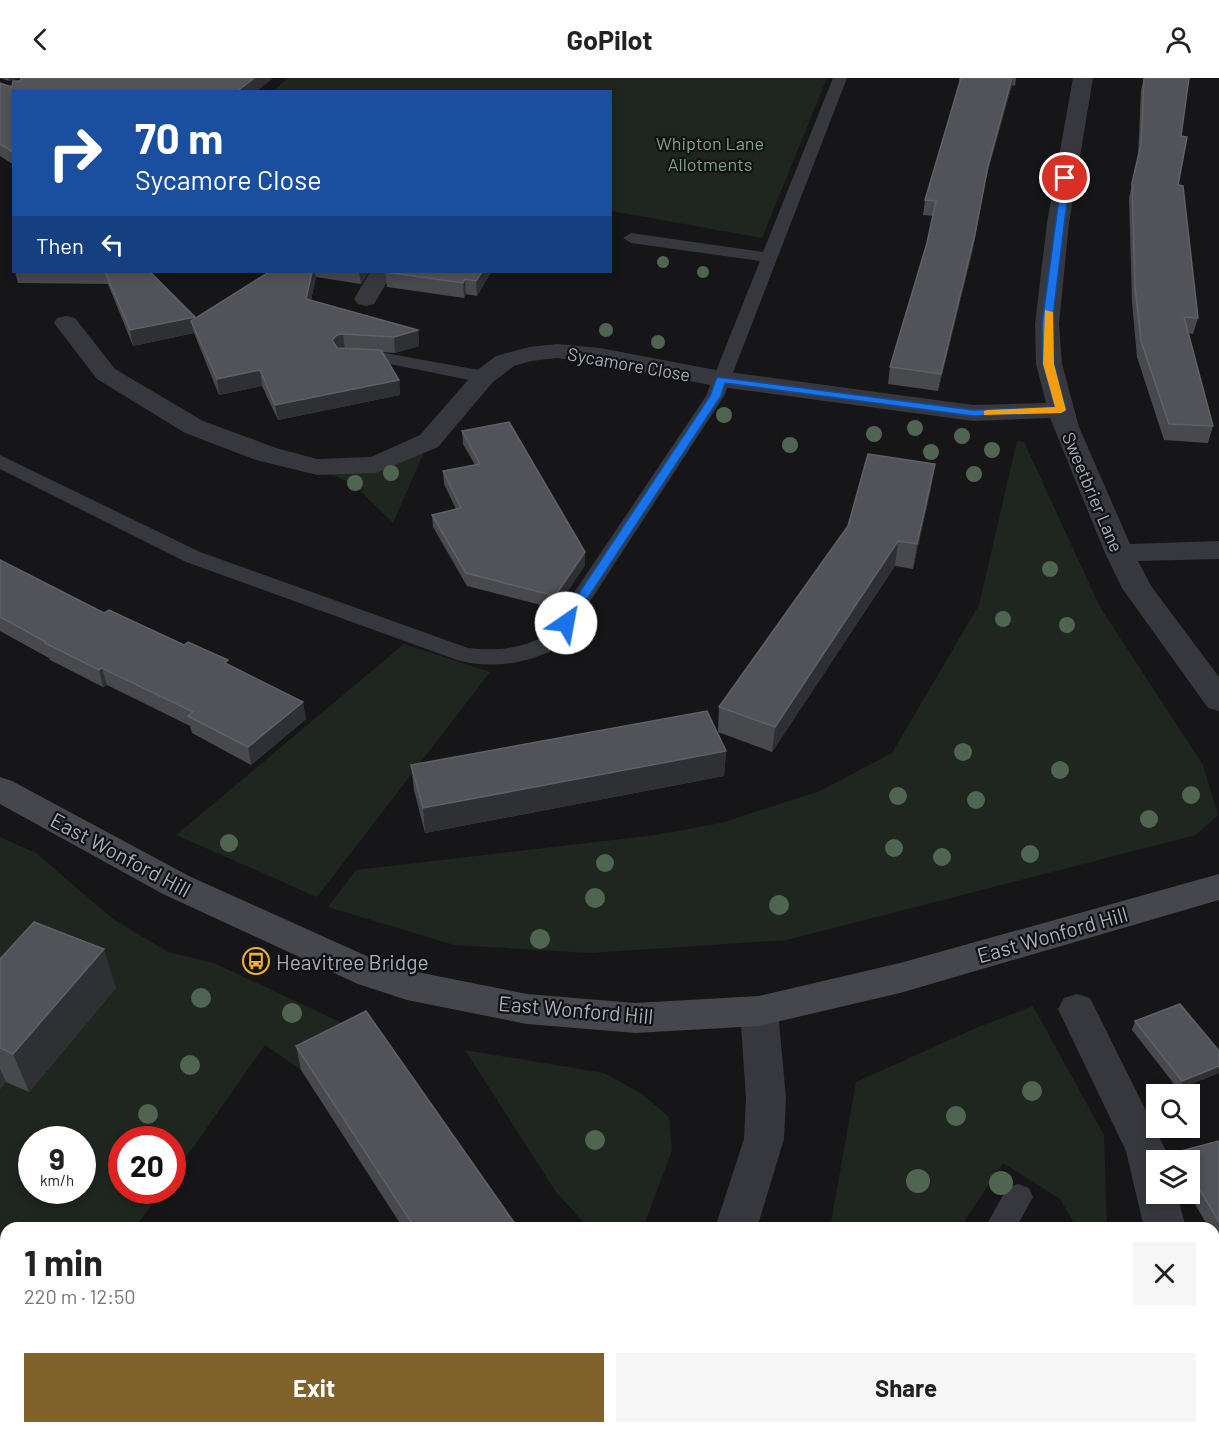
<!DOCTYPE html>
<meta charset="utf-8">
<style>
:root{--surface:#fff;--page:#f6f6f6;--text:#222;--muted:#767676;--accent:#80622a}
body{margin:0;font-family:Barlow,sans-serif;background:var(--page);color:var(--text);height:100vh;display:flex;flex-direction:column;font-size:22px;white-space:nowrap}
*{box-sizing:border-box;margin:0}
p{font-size:20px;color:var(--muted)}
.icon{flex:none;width:33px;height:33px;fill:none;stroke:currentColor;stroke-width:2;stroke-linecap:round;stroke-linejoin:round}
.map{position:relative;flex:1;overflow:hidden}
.drawer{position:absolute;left:0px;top:1144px;width:1220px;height:212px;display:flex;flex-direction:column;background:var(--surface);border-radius:18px 18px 0 0;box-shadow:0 3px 9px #0003}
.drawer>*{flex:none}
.hud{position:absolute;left:12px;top:12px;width:600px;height:183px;border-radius:0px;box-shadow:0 3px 9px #0003;background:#1a4fa0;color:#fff;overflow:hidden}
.buttons{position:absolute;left:1146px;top:1006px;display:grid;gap:12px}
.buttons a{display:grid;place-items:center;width:54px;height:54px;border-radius:0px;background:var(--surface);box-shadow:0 3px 9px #0003;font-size:30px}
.speed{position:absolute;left:18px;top:1048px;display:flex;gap:12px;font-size:30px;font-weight:700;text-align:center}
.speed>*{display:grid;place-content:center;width:78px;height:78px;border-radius:50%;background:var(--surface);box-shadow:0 3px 9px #0003;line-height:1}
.speed small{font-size:15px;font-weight:400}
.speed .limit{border:9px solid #d22;background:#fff;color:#111}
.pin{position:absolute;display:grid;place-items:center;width:51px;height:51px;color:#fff;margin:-26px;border:3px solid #fff;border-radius:50%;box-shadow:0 2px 6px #0007}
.me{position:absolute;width:66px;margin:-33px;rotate:33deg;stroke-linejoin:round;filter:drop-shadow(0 0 4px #0008)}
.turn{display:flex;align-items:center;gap:21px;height:126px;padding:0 24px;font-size:27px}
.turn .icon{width:78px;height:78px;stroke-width:2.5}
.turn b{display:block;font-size:42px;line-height:51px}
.then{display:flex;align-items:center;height:57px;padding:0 24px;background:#0003;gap:12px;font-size:22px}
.round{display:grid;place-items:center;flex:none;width:63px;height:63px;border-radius:0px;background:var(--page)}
.overview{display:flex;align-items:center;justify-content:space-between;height:102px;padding:0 24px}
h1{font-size:36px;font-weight:700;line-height:45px}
.cta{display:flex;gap:12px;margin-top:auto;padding:12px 24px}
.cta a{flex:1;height:69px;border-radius:0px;background:var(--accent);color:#fff;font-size:24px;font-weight:700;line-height:69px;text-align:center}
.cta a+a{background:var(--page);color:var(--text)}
header{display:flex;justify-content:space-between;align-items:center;height:78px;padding:0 24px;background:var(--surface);font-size:27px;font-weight:700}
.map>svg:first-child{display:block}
.green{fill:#1e261f;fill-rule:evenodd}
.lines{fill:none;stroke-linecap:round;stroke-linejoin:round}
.service{fill:#37383d;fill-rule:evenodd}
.minor{fill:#37383d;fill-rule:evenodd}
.secondary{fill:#45474d;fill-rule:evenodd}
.tree{fill:#506452}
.wall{fill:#47494d}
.shaded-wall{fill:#2f3033}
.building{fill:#525359;stroke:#5f6168;stroke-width:1.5}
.route{fill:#1a73e8;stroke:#114b97;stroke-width:1.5}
.slow{fill:#f59e0b}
.labels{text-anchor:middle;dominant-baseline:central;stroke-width:4.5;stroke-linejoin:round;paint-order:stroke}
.far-park-label{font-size:18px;fill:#7fa381;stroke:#111113}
.far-street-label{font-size:18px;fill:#a8adb8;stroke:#111113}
.street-label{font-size:21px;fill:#a8adb8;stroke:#111113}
.poi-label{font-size:21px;fill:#a8adb8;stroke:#111113;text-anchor:start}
</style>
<header><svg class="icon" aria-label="back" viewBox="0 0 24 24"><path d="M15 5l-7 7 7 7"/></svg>GoPilot<svg class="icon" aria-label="person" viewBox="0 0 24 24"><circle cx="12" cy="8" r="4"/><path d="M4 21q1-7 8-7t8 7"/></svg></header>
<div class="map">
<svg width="1219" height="1355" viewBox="0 0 1219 1355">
<rect width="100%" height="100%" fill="#161618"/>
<path class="green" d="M 288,0 L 827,0 L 762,160 L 611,133 L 610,14 L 273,13 Z
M 429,363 L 393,445 L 354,407 L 317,389 L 376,386 Z
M 1017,363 L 1024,364 L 1100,529 L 1203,687 L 1218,737 L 1196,757 L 787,862 L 591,875 L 454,867 L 328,829 L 356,792 L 655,757 L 721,745 L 820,713 L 892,675 L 979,527 Z
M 404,566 L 490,594 L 317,819 L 176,757 Z
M 0,759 L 36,775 L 113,841 L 168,874 L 214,885 L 370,958 L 301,992 L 265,967 L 173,1098 L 172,1062 L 122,1062 L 122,1113 L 162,1113 L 135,1150 L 6,1150 L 6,1287 L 0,1283 ZM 32,1062 L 82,1062 L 82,1113 L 32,1113 Z
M 1033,928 L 1104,1057 L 1107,1150 L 1077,1150 L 1060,1121 L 1003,1085 L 960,1150 L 830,1150 L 856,1004 L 976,950 Z
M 465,972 L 604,995 L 642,1016 L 669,1039 L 672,1072 L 643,1150 L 589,1150 L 556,1114 Z
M 867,1350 L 954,1350 L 951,1355 L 875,1355 Z"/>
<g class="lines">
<path class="service" d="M 833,0 L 847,0 L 724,318 L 561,568 C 530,585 492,592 457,582 L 186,484 L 0,391 L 0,377 L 200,474 L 468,570 C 496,573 520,571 545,558 L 706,318 L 760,183 L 631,165 L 623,160 L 631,155 L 763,174 Z
M 353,274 L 385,275 L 484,293 L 491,295 L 493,299 L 491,303 L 484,305 L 385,285 L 347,283 L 344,279 L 347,275 Z
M 1018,1106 L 1029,1110 L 1033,1119 L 1016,1150 L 985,1150 L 1007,1110 Z"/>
<path class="minor" d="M 1073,0 L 1093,0 L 1069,145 L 1059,246 L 1062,286 L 1079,349 L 1130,466 L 1219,463 L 1219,481 L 1138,483 L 1151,508 L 1219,599 L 1219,633 L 1208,630 L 1122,510 L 1105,475 L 1050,340 L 973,343 L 721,309 L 600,286 L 557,280 L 531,283 L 514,288 L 493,304 L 438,369 L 376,395 L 317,397 L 256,382 L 185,355 L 97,301 L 54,245 L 57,240 L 66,238 L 75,240 L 115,291 L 203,343 L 276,370 L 317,381 L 371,379 L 420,357 L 475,294 L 496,278 L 529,269 L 557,266 L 600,270 L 721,293 L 973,327 L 1046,325 L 1036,286 L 1035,246 L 1047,145 Z
M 370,194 L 393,194 L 374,226 L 366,228 L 358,226 L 354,221 Z
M 1077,916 L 1090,920 L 1166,1073 L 1169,1083 L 1156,1083 L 1156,1116 L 1177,1116 L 1186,1150 L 1144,1150 L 1126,1073 L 1058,931 L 1064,920 Z
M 759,918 L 772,922 L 778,933 L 786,1020 L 784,1061 L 757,1150 L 715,1150 L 744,1061 L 746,1020 L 740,933 L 746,922 Z
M 635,1350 L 682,1350 L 680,1355 L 633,1355 Z
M 735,1350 L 787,1350 L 789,1355 L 737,1355 Z
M 1160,1350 L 1206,1350 L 1205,1355 L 1159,1355 Z"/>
<path class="secondary" d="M 0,699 L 12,703 L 189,798 L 382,885 L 407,892 L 527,916 L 635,925 L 759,918 L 900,885 L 1219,796 L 1219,822 L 900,915 L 759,948 L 635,955 L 527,946 L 407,922 L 358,906 L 163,816 L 0,726 Z"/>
</g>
<g class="tree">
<circle cx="663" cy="184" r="6"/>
<circle cx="703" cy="194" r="6"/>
<circle cx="606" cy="252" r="7"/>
<circle cx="658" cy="264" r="7"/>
<circle cx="724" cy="337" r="8"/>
<circle cx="915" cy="350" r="8"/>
<circle cx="874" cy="356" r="8"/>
<circle cx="962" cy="358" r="8"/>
<circle cx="790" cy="367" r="8"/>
<circle cx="992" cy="372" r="8"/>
<circle cx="931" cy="374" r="8"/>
<circle cx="391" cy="395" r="8"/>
<circle cx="974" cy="396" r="8"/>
<circle cx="355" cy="405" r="8"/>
<circle cx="1050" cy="491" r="8"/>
<circle cx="1003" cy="541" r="8"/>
<circle cx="1067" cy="547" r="8"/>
<circle cx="963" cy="674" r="9"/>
<circle cx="1060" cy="692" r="9"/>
<circle cx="1191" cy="717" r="9"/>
<circle cx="898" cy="718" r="9"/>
<circle cx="976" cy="722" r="9"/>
<circle cx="1149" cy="741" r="9"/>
<circle cx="229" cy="765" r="9"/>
<circle cx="894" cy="770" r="9"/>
<circle cx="1030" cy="776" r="9"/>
<circle cx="942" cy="779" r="9"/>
<circle cx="605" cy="785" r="9"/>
<circle cx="595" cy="820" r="10"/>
<circle cx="779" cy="827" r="10"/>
<circle cx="540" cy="861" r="10"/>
<circle cx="201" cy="920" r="10"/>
<circle cx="292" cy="935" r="10"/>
<circle cx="190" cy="987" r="10"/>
<circle cx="1032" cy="1013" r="10"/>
<circle cx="148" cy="1036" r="10"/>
<circle cx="956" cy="1038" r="10"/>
<circle cx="595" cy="1062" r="10"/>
<circle cx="918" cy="1103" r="12"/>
<circle cx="1001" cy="1105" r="12"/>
</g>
<path class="wall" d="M 0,0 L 19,0 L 9,3 Z
M 959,0 L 1016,0 L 1015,8 L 1012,7 L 985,103 L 973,171 L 938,313 L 888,306 L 890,289 L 927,165 L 933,138 L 923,137 L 925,122 L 961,3 L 959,3 Z
M 1144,0 L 1189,0 L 1181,58 L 1178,107 L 1198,240 L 1193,256 L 1188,255 L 1213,348 L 1208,365 L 1164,362 L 1137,279 L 1132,224 L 1129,120 L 1138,80 L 1141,12 Z
M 0,5 L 14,14 L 14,87 L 0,78 Z
M 15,194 L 153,194 L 151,194 L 195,240 L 269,194 L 369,194 L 361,206 L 316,199 L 311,222 L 418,252 L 419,268 L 395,275 L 382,274 L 399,302 L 400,317 L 278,342 L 262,308 L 219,317 L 194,255 L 133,268 L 108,206 L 18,205 Z
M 385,194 L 491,194 L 477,218 L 466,216 L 464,220 L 387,209 Z
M 462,353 L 585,474 L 585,487 L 556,531 L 467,508 L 433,449 L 432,437 L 456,431 L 444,406 L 443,393 L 475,387 L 463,366 Z
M 931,410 L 913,491 L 895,488 L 772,674 L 718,654 L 719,629 Z
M 0,482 L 104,535 L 184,567 L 229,587 L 306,641 L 251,687 L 192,655 L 190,648 L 107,607 L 103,609 L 50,582 L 49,580 L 0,553 Z
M 726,673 L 724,698 L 425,755 L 414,712 L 411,687 Z
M 0,881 L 116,910 L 29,1014 L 6,1004 L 0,1011 Z
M 1135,943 L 1219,973 L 1219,995 L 1178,1011 L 1132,952 Z
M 296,968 L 518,1150 L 403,1150 L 301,992 Z
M 1219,1063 L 1219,1167 L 1214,1158 L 1214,1150 L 1209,1150 L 1189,1116 L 1190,1116 L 1190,1083 L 1173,1083 L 1177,1074 Z
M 967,1350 L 1077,1350 L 1075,1355 L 965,1355 Z"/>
<path class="shaded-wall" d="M 8,0 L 19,0 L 9,3 Z
M 254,0 L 273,0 L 256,14 L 236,14 Z
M 1012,0 L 1013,0 L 1012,7 L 985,103 L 973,171 L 938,313 L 941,296 L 988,88 Z
M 312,194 L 315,194 L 316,199 L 308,236 L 306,221 Z
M 359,194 L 369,194 L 361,206 Z
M 482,194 L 491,194 L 477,218 L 476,203 Z
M 465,201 L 466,216 L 464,220 L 463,205 Z
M 195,239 L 198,255 L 191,243 L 194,255 L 133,268 L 130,252 Z
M 418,252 L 419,268 L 395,275 L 394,259 Z
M 343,256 L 345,272 L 339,273 L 332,262 L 337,257 Z
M 260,292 L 262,308 L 219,317 L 217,301 Z
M 399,302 L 400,317 L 278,342 L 275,327 Z
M 935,386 L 931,410 L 913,491 L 917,466 Z
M 898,463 L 895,488 L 772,674 L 775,649 Z
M 585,474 L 585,487 L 556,531 L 555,518 Z
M 102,590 L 107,607 L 103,609 L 99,592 Z
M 303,624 L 306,641 L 251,687 L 248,669 Z
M 726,673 L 724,698 L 425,755 L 423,730 Z
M 104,871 L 116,910 L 29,1014 L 13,976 Z
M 1219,988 L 1219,995 L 1178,1011 L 1182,1003 Z
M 0,991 L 6,1004 L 0,1011 Z
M 1074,1350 L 1077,1350 L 1075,1355 L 1071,1355 Z"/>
<path class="building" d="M 21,0 L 254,0 L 236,14 L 14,14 L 14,75 L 0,66 L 0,5 L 12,9 L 13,3 L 20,3 Z
M 961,0 L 1012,0 L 988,88 L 975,156 L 941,296 L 890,289 L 927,165 L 936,123 L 925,122 Z
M 1144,0 L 1189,0 L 1181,58 L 1187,59 L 1178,107 L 1183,108 L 1198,240 L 1184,239 L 1213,348 L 1169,346 L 1141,263 L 1135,209 L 1132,105 L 1141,66 Z
M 105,194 L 150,194 L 195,239 L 130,252 Z
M 269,194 L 312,194 L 306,221 L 418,252 L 394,259 L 343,256 L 337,257 L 332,262 L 337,270 L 381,272 L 399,302 L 275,327 L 260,292 L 217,301 L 191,243 Z
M 385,194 L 482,194 L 476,203 L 465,201 L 463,205 Z
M 509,344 L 585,474 L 555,518 L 466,495 L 432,437 L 461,430 L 443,393 L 480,386 L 462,353 Z
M 868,376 L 935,386 L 917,466 L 898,463 L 775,649 L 719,629 L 848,448 Z
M 0,482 L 104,535 L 109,532 L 184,567 L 188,564 L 228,582 L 225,585 L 303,624 L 248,669 L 188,638 L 193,634 L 102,590 L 99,592 L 45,565 L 46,564 L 0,539 Z
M 707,633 L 726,673 L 423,730 L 411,687 Z
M 34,844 L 104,871 L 13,976 L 0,970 L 0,881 Z
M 1180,926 L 1219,973 L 1219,988 L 1182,1003 L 1135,943 Z
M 366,933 L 518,1150 L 415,1150 L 296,968 Z
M 1219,1063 L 1219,1144 L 1190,1095 L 1190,1083 L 1182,1083 L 1177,1074 Z
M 349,1350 L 443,1350 L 451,1355 L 345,1355 Z
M 1024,1350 L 1074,1350 L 1071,1355 L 1032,1355 Z"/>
<path class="route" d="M 1062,98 L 1070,100 L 1052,246 L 1054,286 L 1066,332 L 1065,334 L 973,338 L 725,305 L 721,318 L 570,547 L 561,547 L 559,545 L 561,542 L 710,318 L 717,299 L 973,332 L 1055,329 L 1043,286 L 1042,246 Z"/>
<path class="slow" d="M 1045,232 L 1053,234 L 1054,286 L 1066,332 L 1061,335 L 984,337 L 984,333 L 987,332 L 1055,329 L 1043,286 Z"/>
<defs>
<symbol id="bus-ring" viewBox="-11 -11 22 22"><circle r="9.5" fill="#111113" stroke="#f2b134" stroke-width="1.5"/><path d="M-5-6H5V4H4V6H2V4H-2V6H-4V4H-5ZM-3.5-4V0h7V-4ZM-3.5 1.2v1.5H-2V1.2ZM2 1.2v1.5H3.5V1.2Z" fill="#f2b134"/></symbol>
</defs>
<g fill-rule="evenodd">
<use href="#bus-ring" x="241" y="868" width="30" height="30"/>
</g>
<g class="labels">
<g class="far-park-label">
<text x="710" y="65">Whipton Lane<tspan x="710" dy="21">Allotments</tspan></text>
</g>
<g class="far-street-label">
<text transform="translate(629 286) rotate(10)">Sycamore Close</text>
<text transform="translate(1093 414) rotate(67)">Sweetbrier Lane</text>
</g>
<g class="street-label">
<text transform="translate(121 776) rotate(28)">East Wonford Hill</text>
<text transform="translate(1052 856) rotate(-16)">East Wonford Hill</text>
<text transform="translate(576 931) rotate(5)">East Wonford Hill</text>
</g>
<g class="poi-label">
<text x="276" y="883">Heavitree Bridge</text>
</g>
</g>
</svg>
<div class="buttons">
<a><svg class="icon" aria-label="search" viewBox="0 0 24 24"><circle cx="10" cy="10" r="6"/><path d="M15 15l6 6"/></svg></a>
<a><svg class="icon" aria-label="layers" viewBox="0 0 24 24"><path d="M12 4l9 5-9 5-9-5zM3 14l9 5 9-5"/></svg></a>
</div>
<div class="speed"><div>9<small>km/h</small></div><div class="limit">20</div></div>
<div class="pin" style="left:1065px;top:100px;background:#d93025"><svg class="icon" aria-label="arrive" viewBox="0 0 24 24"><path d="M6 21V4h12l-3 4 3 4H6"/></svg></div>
<svg class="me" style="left:566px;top:545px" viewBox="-20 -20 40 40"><circle r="19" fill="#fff"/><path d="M0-13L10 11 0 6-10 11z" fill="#1a73e8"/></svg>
<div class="hud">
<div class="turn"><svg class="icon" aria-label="right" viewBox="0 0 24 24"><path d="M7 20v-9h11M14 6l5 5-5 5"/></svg><div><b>70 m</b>Sycamore Close</div></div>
<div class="then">Then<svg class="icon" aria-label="left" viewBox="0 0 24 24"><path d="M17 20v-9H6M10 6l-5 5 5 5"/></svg></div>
</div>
<section class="drawer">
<div class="overview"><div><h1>1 min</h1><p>220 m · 12:50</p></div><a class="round"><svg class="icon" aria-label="close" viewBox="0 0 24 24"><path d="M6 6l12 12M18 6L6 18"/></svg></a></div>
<div class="cta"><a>Exit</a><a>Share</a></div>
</section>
</div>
